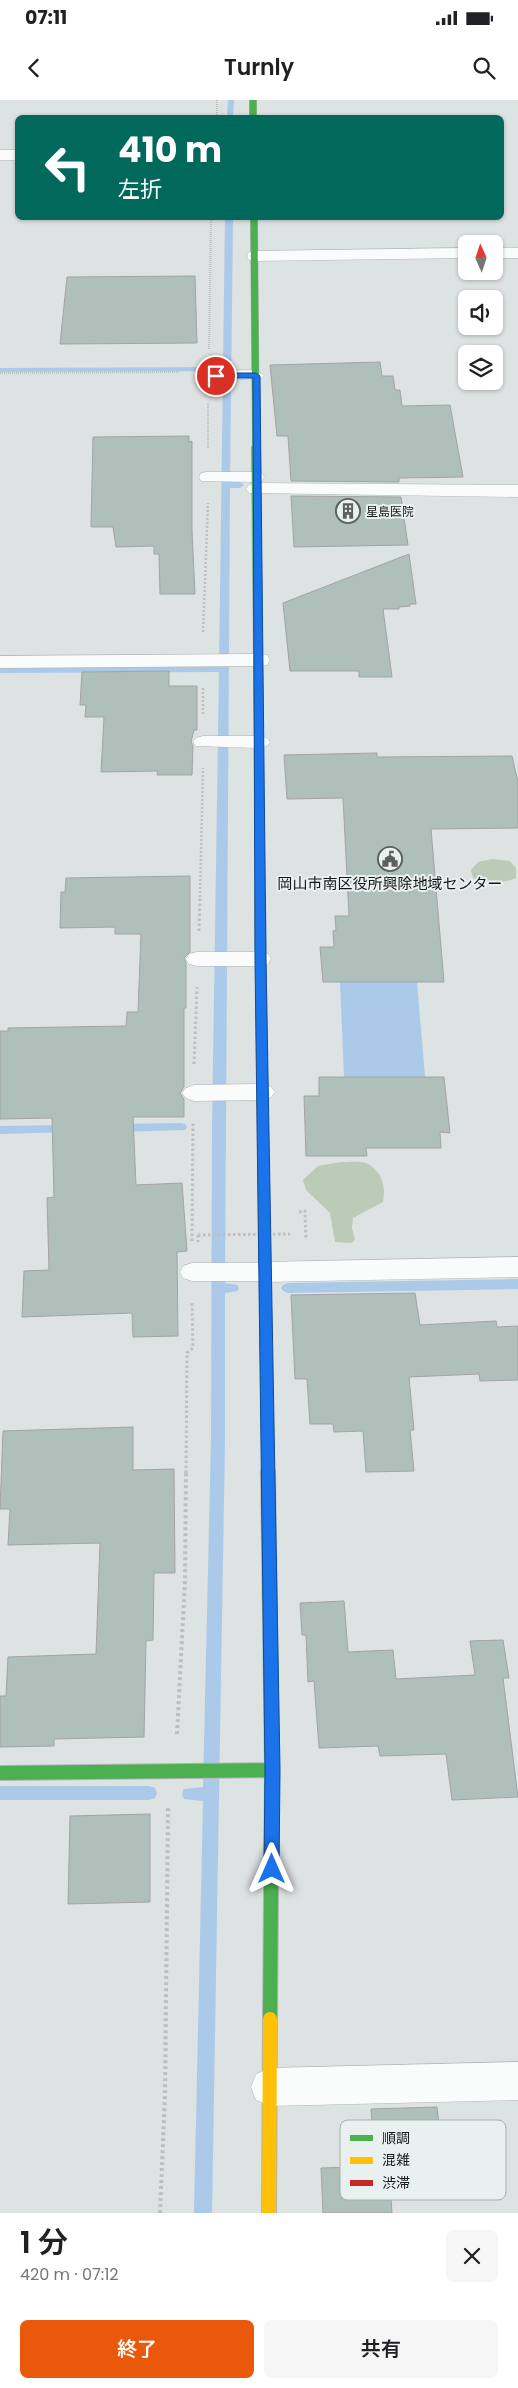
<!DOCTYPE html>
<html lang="ja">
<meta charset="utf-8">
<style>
:root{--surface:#fff;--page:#f6f6f6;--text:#202124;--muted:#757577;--accent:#ea580c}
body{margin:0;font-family:Poppins,"Noto Sans JP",sans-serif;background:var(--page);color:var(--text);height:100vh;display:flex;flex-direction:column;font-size:19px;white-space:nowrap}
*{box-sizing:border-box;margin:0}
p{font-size:16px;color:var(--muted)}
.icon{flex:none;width:28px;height:28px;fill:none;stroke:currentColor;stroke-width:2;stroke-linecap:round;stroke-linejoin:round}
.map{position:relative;height:2113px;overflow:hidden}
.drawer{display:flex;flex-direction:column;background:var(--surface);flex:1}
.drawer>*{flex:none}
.hud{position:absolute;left:15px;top:15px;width:489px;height:105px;border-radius:8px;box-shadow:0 1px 4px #0004;background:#00695c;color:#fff;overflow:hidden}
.needle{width:32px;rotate:357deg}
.fabs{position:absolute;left:458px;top:135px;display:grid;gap:10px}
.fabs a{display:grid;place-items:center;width:45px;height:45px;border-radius:8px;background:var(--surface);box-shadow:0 1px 4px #0004;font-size:25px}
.pin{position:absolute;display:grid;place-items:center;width:42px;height:42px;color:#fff;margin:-21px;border:2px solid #fff;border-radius:50%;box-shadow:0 1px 5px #0007}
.me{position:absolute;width:55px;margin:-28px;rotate:0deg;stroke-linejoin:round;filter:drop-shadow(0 0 4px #0008)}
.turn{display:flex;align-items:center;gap:18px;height:105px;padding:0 20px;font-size:22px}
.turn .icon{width:65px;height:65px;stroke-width:2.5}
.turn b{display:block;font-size:35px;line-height:42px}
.round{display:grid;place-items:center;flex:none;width:52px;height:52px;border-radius:8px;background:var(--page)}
.summary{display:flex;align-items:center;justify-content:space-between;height:85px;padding:0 20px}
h1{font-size:30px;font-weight:600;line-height:38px}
.button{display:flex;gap:10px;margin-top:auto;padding:10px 20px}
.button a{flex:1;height:58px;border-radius:8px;background:var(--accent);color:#fff;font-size:20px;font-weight:600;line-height:58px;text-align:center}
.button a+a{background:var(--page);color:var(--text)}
.status{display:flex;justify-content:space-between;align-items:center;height:35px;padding:0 25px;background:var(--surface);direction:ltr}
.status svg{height:14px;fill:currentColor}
header{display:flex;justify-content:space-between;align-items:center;height:65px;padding:0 20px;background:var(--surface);font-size:22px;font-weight:600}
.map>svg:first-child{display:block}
.green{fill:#bbcbb8}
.water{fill:#abc9e9}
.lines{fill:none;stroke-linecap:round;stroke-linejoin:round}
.stream{fill:#abc9e9;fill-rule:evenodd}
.building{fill:#afbfb9;stroke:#a2a4a4}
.lane-casing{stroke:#b1b5b5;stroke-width:1}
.street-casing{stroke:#b1b5b5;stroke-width:1}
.fast-far3-casing{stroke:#b1b5b5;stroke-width:8}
.fast-far2-casing{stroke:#b1b5b5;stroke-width:10}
.fast-far1-casing{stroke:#b1b5b5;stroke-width:12}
.fast-casing{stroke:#b1b5b5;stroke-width:16}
.slow-far2-casing{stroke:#b1b5b5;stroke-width:10}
.slow-far1-casing{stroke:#b1b5b5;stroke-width:12}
.slow-casing{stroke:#b1b5b5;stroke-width:16}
.jam-casing{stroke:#b1b5b5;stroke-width:12}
.path-far3{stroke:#bfbfbf;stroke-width:2;stroke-dasharray:1 1;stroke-linecap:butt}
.path-far2{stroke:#bfbfbf;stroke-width:2.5;stroke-dasharray:2 2;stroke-linecap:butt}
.path-far1{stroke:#bfbfbf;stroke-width:3;stroke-dasharray:2.5 2.5;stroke-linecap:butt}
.path{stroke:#bfbfbf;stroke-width:4;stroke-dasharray:3 3;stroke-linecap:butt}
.lane{fill:#fafbfb;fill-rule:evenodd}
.street{fill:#fafbfb;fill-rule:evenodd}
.fast-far3{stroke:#4caf50;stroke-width:7}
.fast-far2{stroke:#4caf50;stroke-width:9}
.fast-far1{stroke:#4caf50;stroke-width:11}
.fast{stroke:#4caf50;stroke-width:14}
.slow-far2{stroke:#ffc107;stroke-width:9}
.slow-far1{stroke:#ffc107;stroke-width:11}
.slow{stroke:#ffc107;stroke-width:14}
.jam{stroke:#c62828;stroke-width:11}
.path-bridge{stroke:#bfbfbf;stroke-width:3;stroke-dasharray:2.5 2.5;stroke-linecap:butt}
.route{fill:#1a73e8;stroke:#114b97}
.labels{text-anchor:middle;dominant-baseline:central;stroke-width:4;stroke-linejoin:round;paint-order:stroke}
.far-poi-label{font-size:12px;fill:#151817;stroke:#e9f0f0;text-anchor:start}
.poi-label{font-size:15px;fill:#151817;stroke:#e9f0f0}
.key{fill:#e9f0f0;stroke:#a9afaf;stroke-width:1}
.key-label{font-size:14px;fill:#151817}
</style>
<div class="status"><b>07:11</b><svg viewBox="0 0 49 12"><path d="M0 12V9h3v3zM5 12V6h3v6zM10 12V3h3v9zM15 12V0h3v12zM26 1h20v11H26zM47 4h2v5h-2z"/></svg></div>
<header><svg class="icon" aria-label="back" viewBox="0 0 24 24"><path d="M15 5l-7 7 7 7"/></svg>Turnly<svg class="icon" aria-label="search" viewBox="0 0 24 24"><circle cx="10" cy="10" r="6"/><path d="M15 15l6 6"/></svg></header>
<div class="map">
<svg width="518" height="2113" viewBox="0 0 518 2113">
<rect width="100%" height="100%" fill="#dde2e2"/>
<path class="green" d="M 492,759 L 510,761 L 516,768 L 516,778 C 500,784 489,785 473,778 L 471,770 L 478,762 Z
M 341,1062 C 348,1062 360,1061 366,1063 C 382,1071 386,1086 383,1102 L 353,1118 L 352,1128 L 355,1140 L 351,1143 L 335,1142 L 330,1113 L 306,1090 L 303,1080 L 318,1066 Z"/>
<path class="water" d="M 340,882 L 417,882 L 425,977 L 344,977 Z"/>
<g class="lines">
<path class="stream" d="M 228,0 L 234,0 L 233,18 L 227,18 Z
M 225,118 L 233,118 L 230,382 L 240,382 L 244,385 L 240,388 L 230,388 L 225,1183 L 237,1185 L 239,1188 L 237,1191 L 225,1193 L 225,1340 L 212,2113 L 194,2113 L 203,1701 L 184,1699 L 182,1694 L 184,1689 L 203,1687 L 211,1340 L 212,1027 L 219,572 L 0,573 L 0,567 L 219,566 L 223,271 L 0,272 L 0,268 L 223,267 Z
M 181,1023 L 185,1024 L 187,1027 L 185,1030 L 117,1032 L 111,1028 L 117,1024 Z
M 67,1025 L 73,1029 L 71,1032 L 0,1034 L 0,1026 Z
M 518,1179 L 518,1189 L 288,1193 L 283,1191 L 281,1188 L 283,1185 L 288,1183 Z
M 0,1686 L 149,1686 L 155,1688 L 157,1693 L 155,1698 L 149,1700 L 0,1700 Z"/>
</g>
<path class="building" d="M 195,176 L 197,243 L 60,244 L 67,177 Z
M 380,262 L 382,276 L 393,276 L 395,290 L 400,290 L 402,306 L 450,305 L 463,377 L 399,378 L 399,382 L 291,381 L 288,336 L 277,336 L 270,265 Z
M 189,336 L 189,342 L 192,341 L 192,431 L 195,494 L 160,494 L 159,454 L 154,454 L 154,446 L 116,447 L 113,427 L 91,427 L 93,337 Z
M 291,396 L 401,397 L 408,445 L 294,447 Z
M 409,454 L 416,504 L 410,504 L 410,506 L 399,507 L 399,509 L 383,509 L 392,577 L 359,577 L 359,571 L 290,571 L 283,503 Z
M 169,571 L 169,586 L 197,586 L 197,630 L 194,630 L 191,642 L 193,646 L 192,675 L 157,675 L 158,671 L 101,672 L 104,617 L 85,617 L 86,605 L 80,605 L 82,572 Z
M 377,653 L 377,657 L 512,656 L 518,682 L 518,728 L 431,729 L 444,882 L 323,882 L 320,847 L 334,847 L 333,831 L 336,830 L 335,816 L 349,816 L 343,698 L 287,699 L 284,655 Z
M 190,776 L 190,852 L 184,858 L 186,863 L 186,908 L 184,908 L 184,987 L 180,993 L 184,999 L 184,1017 L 133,1017 L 136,1085 L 182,1083 L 187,1151 L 177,1152 L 178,1236 L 133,1237 L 132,1213 L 22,1217 L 24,1171 L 49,1170 L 47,1098 L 54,1097 L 52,1018 L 0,1019 L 0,931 L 8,931 L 8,928 L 126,926 L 127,912 L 138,912 L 141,834 L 115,834 L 115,827 L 60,828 L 61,792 L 65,792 L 66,778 Z
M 319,977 L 444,977 L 450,1033 L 440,1032 L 441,1048 L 366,1048 L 367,1056 L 306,1056 L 304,996 L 319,996 Z
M 415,1193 L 420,1225 L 496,1221 L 497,1227 L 518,1226 L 518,1280 L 480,1281 L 479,1274 L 409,1277 L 414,1330 L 410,1330 L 414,1371 L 366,1372 L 363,1331 L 334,1332 L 333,1324 L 310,1324 L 307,1279 L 295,1279 L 291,1195 Z
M 133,1327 L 133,1370 L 174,1369 L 175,1473 L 154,1473 L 153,1540 L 146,1541 L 144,1637 L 54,1639 L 54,1646 L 0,1647 L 0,1596 L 6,1596 L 8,1557 L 96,1554 L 100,1443 L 8,1445 L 10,1409 L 0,1409 L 3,1331 Z
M 344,1501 L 348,1552 L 393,1550 L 396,1579 L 475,1575 L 470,1541 L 503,1540 L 509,1578 L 503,1578 L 518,1697 L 452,1700 L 446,1654 L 380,1656 L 378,1646 L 319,1648 L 314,1581 L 308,1582 L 306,1535 L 302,1535 L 300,1503 Z
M 150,1714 L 150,1802 L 68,1804 L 70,1716 Z
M 437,2007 L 442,2051 L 374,2053 L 371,2009 Z
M 389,2066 L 392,2113 L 323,2113 L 321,2068 Z"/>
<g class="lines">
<defs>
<path id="lane" d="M 256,270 L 264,275 L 262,278 L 208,281 L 200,276 L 208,271 Z
M 207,372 L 256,372 L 262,373 L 264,377 L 262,381 L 256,382 L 201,381 L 199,377 L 201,373 Z
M 203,636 L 260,636 L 267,638 L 270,642 L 267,646 L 260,648 L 196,646 L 193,642 L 196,638 Z
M 197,852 L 260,852 L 268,854 L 271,859 L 268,864 L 260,866 L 197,866 L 189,864 L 186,859 L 189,854 Z
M 263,984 L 271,987 L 275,992 L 271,997 L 263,1000 L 194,1001 L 186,998 L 182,993 L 186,988 L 194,985 Z
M 192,1163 L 264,1163 L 273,1166 L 276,1172 L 273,1178 L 264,1181 L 192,1181 L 183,1178 L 180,1172 L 183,1166 Z"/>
<path id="street" d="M 0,50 L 18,50 L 18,60 L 0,60 Z
M 466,148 L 466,158 L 255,161 L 249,160 L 247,156 L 249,152 L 255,151 Z
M 494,148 L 518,148 L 518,158 L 494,158 Z
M 256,383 L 518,385 L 518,397 L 249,393 L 246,389 L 249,385 Z
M 259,554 L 267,555 L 270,560 L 267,565 L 259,566 L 0,568 L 0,556 Z
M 518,1157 L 518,1177 L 264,1182 L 254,1179 L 250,1172 L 254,1165 L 264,1162 Z
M 518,1962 L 518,2000 L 270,2006 L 256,2000 L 251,1987 L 256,1974 L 270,1968 Z"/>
<path id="fast-far3" d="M 253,0 L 253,18
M 254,118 L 256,349"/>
<path id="fast-far2" d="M 256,348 L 260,795"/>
<path id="fast-far1" d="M 267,1333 L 268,1373"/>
<path id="fast" d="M 268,1372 L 272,1670 L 270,1919
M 0,1673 L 272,1670"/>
<path id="slow-far2" d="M 260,795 L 260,797"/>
<path id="slow-far1" d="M 260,796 L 264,1140"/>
<path id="slow" d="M 269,2113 L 270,1919"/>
<path id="jam" d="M 264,1140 L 267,1333"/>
</defs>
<use href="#lane" class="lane-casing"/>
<use href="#street" class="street-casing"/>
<use href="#fast-far3" class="fast-far3-casing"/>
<use href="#fast-far2" class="fast-far2-casing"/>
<use href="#fast-far1" class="fast-far1-casing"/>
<use href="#fast" class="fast-casing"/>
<use href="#slow-far2" class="slow-far2-casing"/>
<use href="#slow-far1" class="slow-far1-casing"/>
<use href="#slow" class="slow-casing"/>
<use href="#jam" class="jam-casing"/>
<path class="path-far3" d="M 217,0 L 217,18
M 209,249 L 211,118
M 0,273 L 179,272
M 208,303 L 208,349"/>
<path class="path-far2" d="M 203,532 L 208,403
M 203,588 L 203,614
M 200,797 L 203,668"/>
<path class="path-far1" d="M 199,831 L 200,796
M 194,964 L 197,887
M 299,1112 L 305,1111 L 306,1140
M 198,1135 L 198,1142
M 192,1141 L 193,1022
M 186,1373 L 187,1253 L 193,1248 L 192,1202"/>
<path class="path" d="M 177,1634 L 185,1481 L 186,1372
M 160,2113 L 165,1995 L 168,1707"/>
<use href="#lane" class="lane"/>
<use href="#street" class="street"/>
<use href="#fast-far3" class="fast-far3"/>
<use href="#fast-far2" class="fast-far2"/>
<use href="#fast-far1" class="fast-far1"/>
<use href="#fast" class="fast"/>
<use href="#slow-far2" class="slow-far2"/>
<use href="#slow-far1" class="slow-far1"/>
<use href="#slow" class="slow"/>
<use href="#jam" class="jam"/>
<path class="path-bridge" d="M 198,1135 L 290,1134"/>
</g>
<path class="route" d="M 256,273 L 260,276 L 266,859 L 280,1670 L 279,1769 L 277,1774 L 272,1776 L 266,1774 L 264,1769 L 265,1670 L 255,859 L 253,278 L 216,278 L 212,276 L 216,273 Z"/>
<defs>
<symbol id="building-ring" viewBox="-11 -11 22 22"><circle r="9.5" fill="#e9f0f0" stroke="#5b5f5e" stroke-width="1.5"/><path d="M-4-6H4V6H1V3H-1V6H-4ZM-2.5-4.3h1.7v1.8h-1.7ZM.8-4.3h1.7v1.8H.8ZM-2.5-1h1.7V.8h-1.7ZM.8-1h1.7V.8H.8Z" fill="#5b5f5e"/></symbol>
<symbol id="civic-ring" viewBox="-11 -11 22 22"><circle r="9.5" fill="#e9f0f0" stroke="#5b5f5e" stroke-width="1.5"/><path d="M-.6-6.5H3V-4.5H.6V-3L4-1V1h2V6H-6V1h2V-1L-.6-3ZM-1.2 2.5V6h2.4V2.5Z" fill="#5b5f5e"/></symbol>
</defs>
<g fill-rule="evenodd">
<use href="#building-ring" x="334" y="397" width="28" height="28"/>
<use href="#civic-ring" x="376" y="745" width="28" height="28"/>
</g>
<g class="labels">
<g class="far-poi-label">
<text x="366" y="411">星島医院</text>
</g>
<g class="poi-label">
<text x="390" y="783">岡山市南区役所興除地域センター</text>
</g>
</g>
<rect x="340" y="2020" width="166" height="80" rx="8" class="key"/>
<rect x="350" y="2035" width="23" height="6" fill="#4caf50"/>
<rect x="350" y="2057" width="23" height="7" fill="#ffc107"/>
<rect x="350" y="2080" width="23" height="6" fill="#c62828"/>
<g class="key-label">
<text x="382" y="2043">順調</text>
<text x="382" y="2065">混雑</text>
<text x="382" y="2088">渋滞</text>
</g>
</svg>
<div class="fabs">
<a><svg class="needle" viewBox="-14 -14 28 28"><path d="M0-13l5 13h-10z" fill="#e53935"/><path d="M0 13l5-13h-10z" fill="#757577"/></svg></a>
<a><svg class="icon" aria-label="sound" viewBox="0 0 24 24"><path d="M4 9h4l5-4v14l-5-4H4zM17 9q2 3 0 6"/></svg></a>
<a><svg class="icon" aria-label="layers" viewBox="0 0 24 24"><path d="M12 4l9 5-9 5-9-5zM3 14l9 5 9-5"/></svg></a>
</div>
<div class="pin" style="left:216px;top:276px;background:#d93025"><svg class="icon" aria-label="arrive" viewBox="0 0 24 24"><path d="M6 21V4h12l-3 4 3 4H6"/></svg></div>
<svg class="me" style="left:272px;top:1769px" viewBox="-20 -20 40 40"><path d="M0-17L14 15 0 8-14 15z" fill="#1a73e8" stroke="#fff" stroke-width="4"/></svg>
<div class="hud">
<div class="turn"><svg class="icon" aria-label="left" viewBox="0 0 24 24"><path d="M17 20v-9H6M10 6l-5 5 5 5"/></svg><div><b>410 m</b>左折</div></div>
</div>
</div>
<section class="drawer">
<div class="summary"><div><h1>1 分</h1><p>420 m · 07:12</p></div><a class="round"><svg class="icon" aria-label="close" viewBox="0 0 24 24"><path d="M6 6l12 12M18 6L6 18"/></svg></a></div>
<div class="button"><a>終了</a><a>共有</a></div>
</section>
